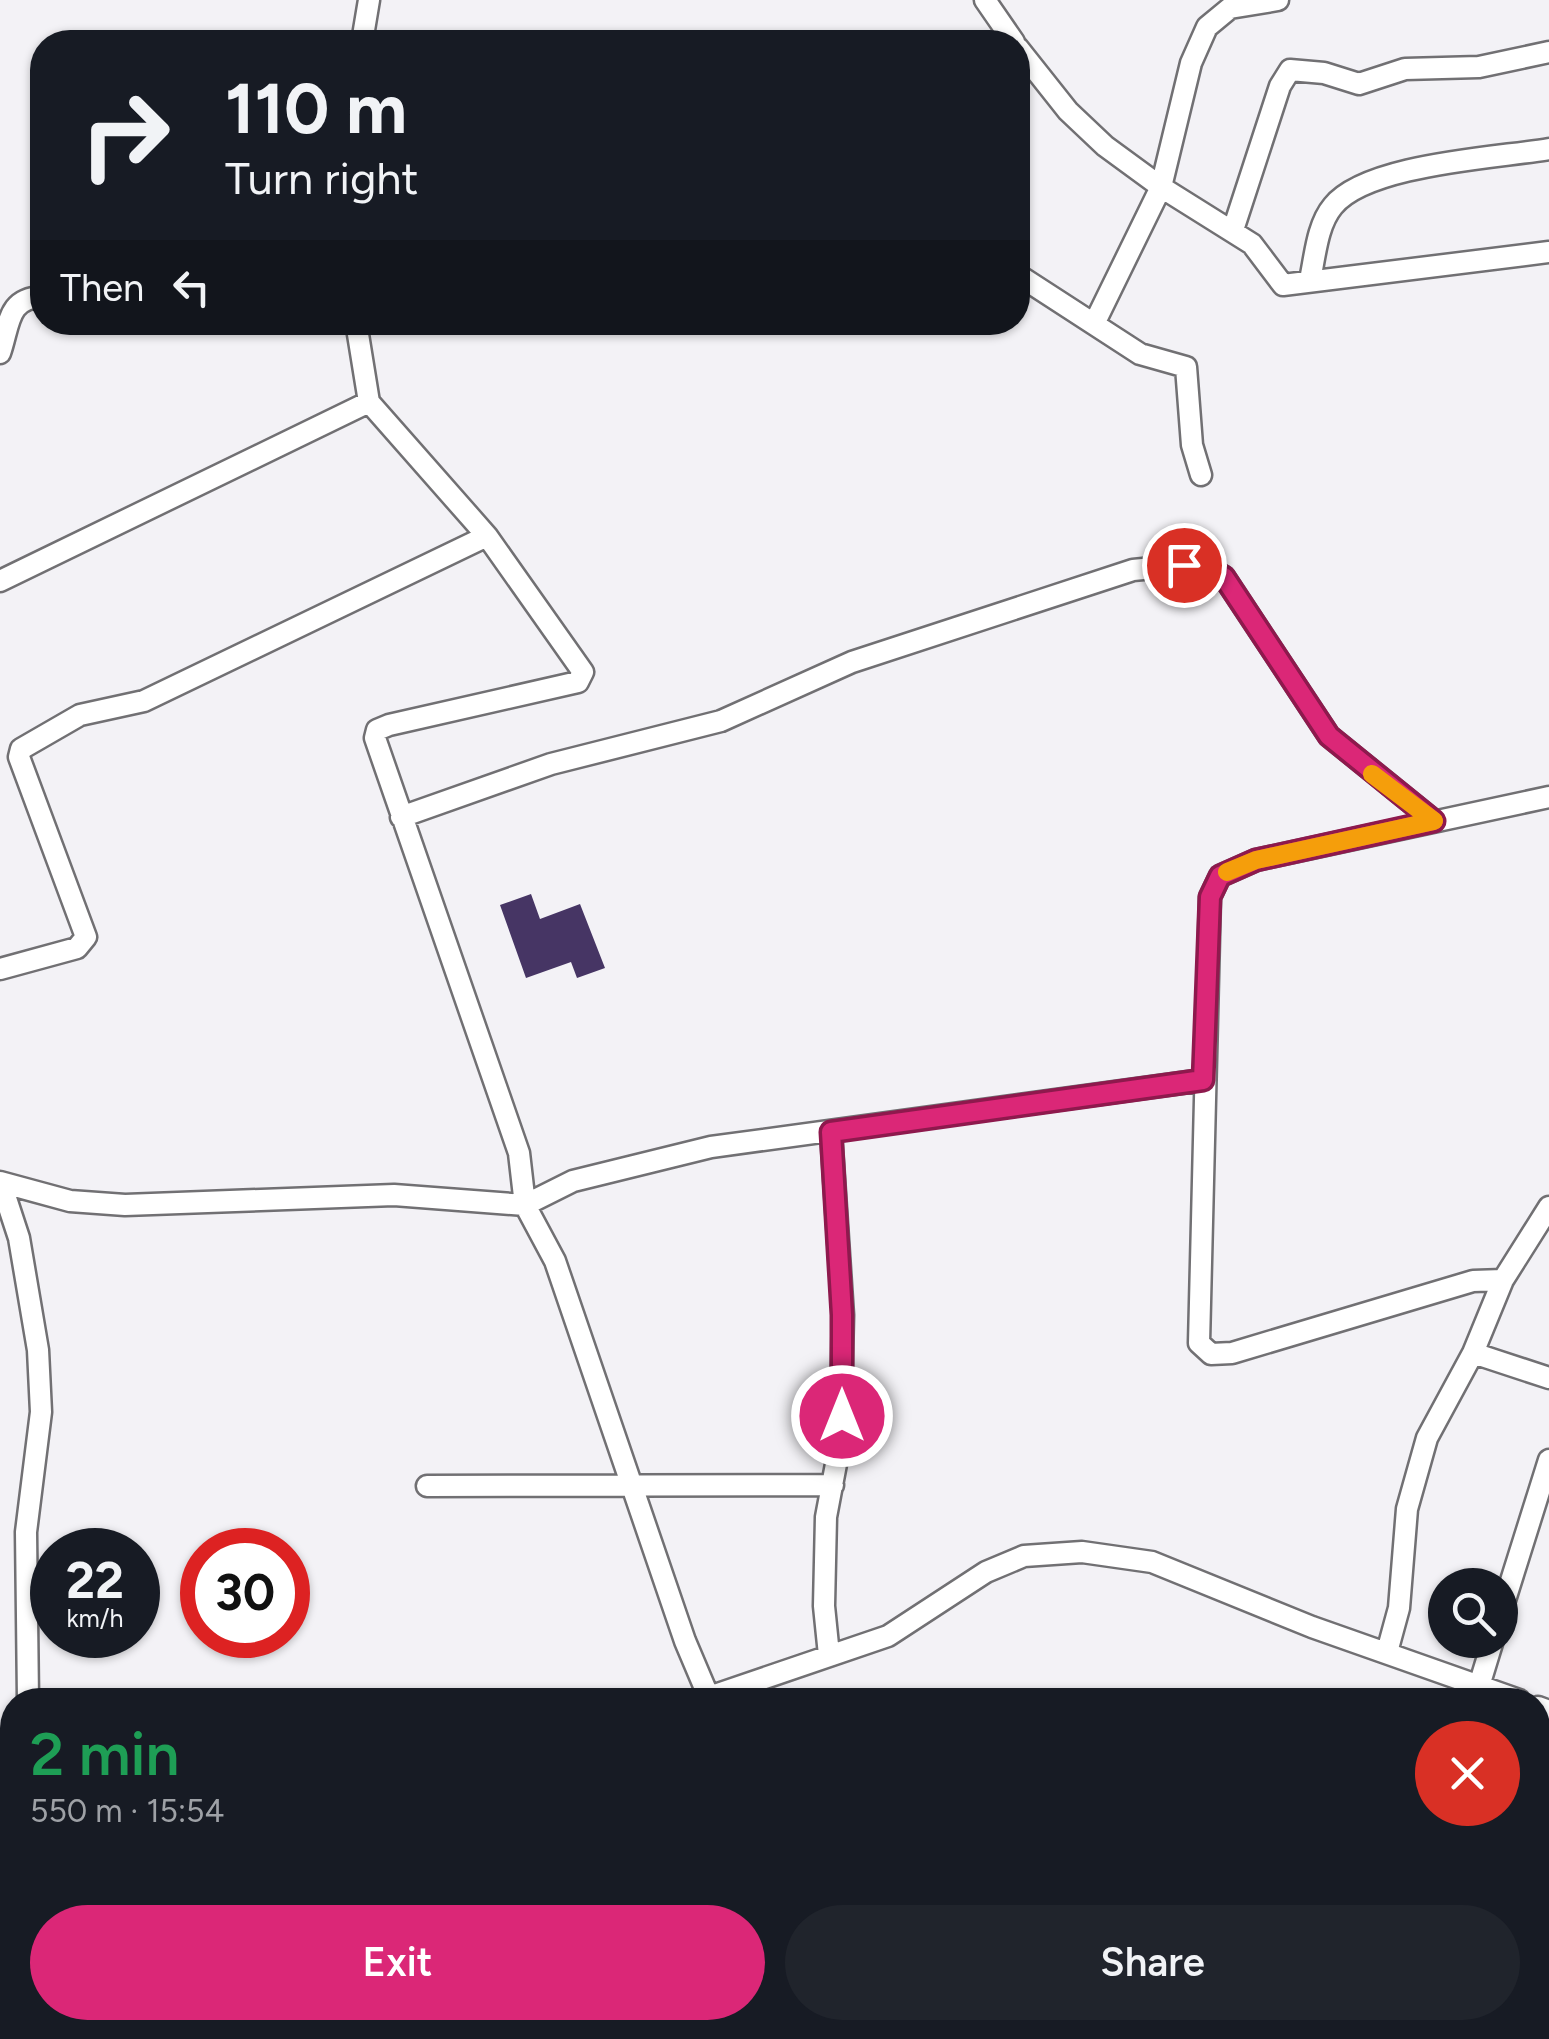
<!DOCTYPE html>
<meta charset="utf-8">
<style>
:root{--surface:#171b24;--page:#20242c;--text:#f1f3f6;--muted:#9ea1a6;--accent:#db2777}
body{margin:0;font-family:Figtree,sans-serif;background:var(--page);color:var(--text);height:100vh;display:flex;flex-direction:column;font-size:38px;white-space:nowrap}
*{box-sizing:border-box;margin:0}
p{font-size:32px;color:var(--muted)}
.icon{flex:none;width:55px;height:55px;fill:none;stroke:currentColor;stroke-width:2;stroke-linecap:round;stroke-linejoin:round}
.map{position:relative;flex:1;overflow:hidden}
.details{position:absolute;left:0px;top:1688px;width:1550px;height:352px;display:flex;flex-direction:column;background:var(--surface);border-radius:40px 40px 0 0;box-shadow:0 2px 8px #0004}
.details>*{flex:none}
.hud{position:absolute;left:30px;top:30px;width:1000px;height:305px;border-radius:40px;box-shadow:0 2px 8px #0004;background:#171b24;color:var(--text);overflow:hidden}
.fabs{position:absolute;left:1428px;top:1568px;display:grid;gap:20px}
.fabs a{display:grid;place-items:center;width:90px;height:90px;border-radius:50%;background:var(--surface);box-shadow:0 2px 8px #0004;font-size:50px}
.speed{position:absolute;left:30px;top:1528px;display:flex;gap:20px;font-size:50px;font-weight:700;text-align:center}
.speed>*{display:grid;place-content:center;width:130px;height:130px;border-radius:50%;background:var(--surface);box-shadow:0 2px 8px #0004;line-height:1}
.speed small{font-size:25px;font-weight:400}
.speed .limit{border:15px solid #d22;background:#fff;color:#111}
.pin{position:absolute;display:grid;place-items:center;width:85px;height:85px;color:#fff;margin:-42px;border:5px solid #fff;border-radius:50%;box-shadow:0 2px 10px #0007}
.me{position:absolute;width:110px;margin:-55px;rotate:0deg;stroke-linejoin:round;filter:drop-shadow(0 0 8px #0008)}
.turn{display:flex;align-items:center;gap:35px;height:210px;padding:0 30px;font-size:45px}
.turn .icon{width:130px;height:130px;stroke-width:2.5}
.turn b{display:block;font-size:70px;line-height:85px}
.then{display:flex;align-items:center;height:95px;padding:0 30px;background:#0003;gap:20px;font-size:38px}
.round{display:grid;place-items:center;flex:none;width:105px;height:105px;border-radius:52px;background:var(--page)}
.head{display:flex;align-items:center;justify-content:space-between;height:170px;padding:0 30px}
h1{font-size:60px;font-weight:600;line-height:75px;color:#1e9e55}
.cta{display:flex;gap:20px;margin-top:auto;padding:20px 30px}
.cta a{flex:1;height:115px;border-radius:60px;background:var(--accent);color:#fff;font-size:40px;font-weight:600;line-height:115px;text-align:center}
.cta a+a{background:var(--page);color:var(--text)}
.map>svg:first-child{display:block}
.building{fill:#463564}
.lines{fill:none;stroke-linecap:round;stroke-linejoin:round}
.minor-casing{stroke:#717073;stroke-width:25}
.minor{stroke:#fff;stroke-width:20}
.route-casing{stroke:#8e194d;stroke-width:25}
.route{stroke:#db2777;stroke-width:18}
.slow{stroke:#f59e0b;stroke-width:18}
</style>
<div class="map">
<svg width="1549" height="2039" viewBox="0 0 1549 2039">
<rect width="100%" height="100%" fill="#f3f2f6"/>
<path class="building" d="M 531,894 L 540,919 L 580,904 L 605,968 L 577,978 L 571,962 L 526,978 L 500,905 Z"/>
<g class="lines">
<defs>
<path id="minor" d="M 985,0 L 1014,42
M 362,42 L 369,0
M 1018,48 L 1068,111 L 1105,146 L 1161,187 L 1252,244 L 1283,285 L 1549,252
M 1233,230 L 1280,86 L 1290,70 L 1324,73 L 1359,84 L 1405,69 L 1479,67 L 1549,52
M 1018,275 L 1140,354 L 1186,367 L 1192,445 L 1201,475
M 1310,280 C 1315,257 1317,225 1333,206 C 1367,164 1496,158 1549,149
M 356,322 L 369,402 L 487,536 L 583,672 L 578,682 L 389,725 L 377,730 L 375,738 L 519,1153 L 525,1205 L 555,1261 L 685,1641 L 710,1700
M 1094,324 L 1161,187 L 1191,63 L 1207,27 L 1230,8 L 1278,0
M 0,353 C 10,324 7,298 42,297
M 0,581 L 369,402
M 401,817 L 551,764 L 721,721 L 852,662 L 1133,570 L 1184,565 L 1208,568 L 1224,577 L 1329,736 L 1434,821
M 0,969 L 77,948 L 86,937 L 19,757 L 21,749 L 80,715 L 144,701 L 487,536
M 0,1182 L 70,1201 L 125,1205 L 394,1195 L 525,1205 L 573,1181 L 711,1147 L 1203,1080
M 1,1183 L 19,1238 L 38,1350 L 41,1412 L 26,1532 L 28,1700
M 1503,1280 L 1473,1281 L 1232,1353 L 1211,1354 L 1199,1343 L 1210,897 L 1220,876 L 1256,860 L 1549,797
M 1473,1353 L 1549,1378
M 427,1486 L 833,1485
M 1500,1616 L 1549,1460
M 1387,1652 L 1399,1608 L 1407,1509 L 1427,1438 L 1473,1353 L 1503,1280 L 1549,1207
M 829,1655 L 824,1606 L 826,1517 L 840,1443 L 843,1315 L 831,1132
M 1479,1686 L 1493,1640
M 709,1697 L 888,1636 L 986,1572 L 1024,1556 L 1082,1552 L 1152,1562 L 1312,1627 L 1519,1700
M 1538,1707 L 1549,1711
M 1538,1829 L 1549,1843
M 1538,2015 L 1549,2007
M 77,2028 L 80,2039
M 182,2028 L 191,2039
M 828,2028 L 833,2039
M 490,2039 L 504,2028
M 910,2039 L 931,2028
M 1270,2039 L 1288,2028
M 1499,2039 L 1517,2028"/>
</defs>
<use href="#minor" class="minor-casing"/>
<use href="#minor" class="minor"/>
</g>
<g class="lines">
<defs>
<path id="route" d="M 842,1416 L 842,1315 L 831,1132 L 1203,1080 L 1210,897 L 1220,876 L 1256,860 L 1434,821 L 1329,736 L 1224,577 L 1208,568 L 1184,565"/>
</defs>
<use href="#route" class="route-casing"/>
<use href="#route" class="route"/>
<path class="slow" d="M 1227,872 L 1256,860 L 1434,821 L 1372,774"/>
</g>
</svg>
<div class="fabs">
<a><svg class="icon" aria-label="search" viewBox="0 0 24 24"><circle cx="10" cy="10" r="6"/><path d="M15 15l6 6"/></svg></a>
</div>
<div class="speed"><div>22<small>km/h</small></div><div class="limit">30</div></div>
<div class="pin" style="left:1184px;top:565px;background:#d93025"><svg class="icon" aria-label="arrive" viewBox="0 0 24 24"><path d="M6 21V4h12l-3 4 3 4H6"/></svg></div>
<svg class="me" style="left:842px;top:1416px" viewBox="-20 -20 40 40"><circle r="17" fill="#db2777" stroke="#fff" stroke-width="3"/><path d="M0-11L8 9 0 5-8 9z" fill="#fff"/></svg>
<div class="hud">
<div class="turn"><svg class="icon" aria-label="right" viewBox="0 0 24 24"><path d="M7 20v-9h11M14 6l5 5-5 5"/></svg><div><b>110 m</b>Turn right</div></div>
<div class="then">Then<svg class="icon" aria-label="left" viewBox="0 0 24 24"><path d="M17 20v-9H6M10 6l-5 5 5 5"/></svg></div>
</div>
<section class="details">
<div class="head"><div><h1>2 min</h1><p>550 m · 15:54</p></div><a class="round" style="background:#d93025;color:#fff"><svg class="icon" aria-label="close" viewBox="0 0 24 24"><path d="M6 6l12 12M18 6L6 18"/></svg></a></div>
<div class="cta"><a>Exit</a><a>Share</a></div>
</section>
</div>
